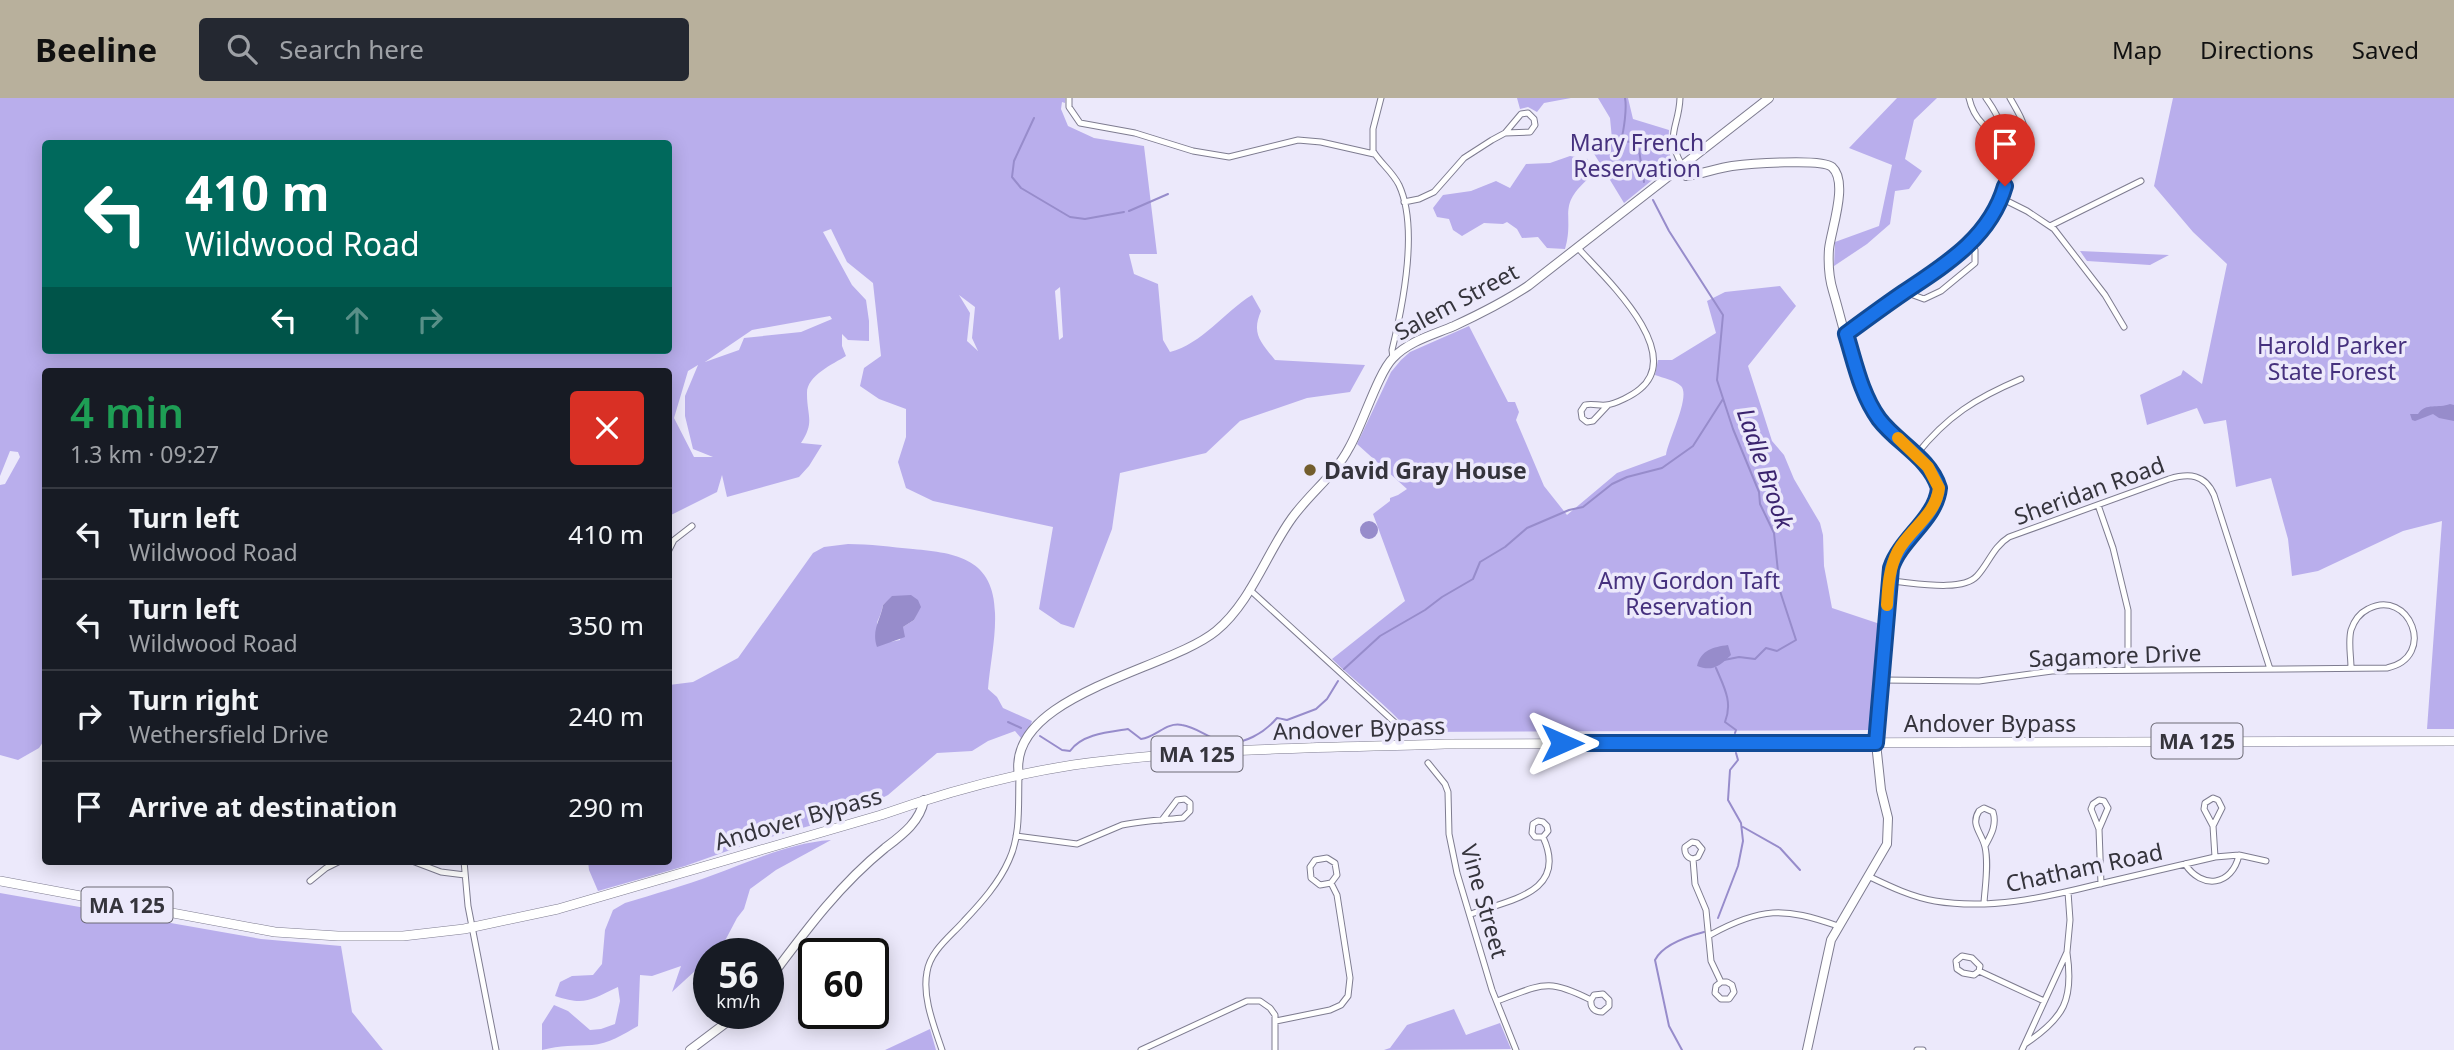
<!DOCTYPE html>
<meta charset="utf-8">
<style>
:root{--surface:#171b24;--page:#242831;--text:#f1f3f6;--muted:#9ea1a6;--line:#363941;--accent:#b8b09c}
body{margin:0;font-family:"Noto Sans",sans-serif;background:var(--page);color:var(--text);height:100vh;display:flex;flex-direction:column;font-size:26px;white-space:nowrap}
*{box-sizing:border-box;margin:0}
p{font-size:23px;color:var(--muted)}
.icon{flex:none;width:38px;height:38px;fill:none;stroke:currentColor;stroke-width:2;stroke-linecap:round;stroke-linejoin:round}
.map{position:relative;flex:1;overflow:hidden}
.details{position:absolute;left:42px;top:270px;width:630px;height:497px;display:flex;flex-direction:column;background:var(--surface);border-radius:7px;box-shadow:0 4px 18px #0003}
.details>*{flex:none}
.top-card{position:absolute;left:42px;top:42px;width:630px;height:214px;border-radius:7px;box-shadow:0 4px 18px #0003;background:#00695c;color:#fff;overflow:hidden}
.speed{position:absolute;left:693px;top:840px;display:flex;gap:14px;font-size:35px;font-weight:700;text-align:center}
.speed>*{display:grid;place-content:center;width:91px;height:91px;border-radius:50%;background:var(--surface);box-shadow:0 4px 18px #0003;line-height:1}
.speed small{font-size:18px;font-weight:400}
.speed .limit{border:4px solid #111;border-radius:10px;background:#fff;color:#111}
.pin{position:absolute;display:grid;place-items:center;width:60px;height:60px;color:#fff;margin:-72px -30px;border-radius:50% 50% 50% 0;rotate:-45deg;box-shadow:0 0 7px #0007}
.pin .icon{rotate:45deg}
.me{position:absolute;width:77px;margin:-38px;rotate:90deg;stroke-linejoin:round;filter:drop-shadow(0 0 5px #0008)}
.turn{display:flex;align-items:center;gap:24px;height:147px;padding:0 28px;font-size:32px}
.turn .icon{width:91px;height:91px;stroke-width:2.5}
.turn b{display:block;font-size:49px;line-height:60px}
.lanes{display:flex;align-items:center;height:66px;padding:0 28px;background:#0003;justify-content:center;gap:35px;direction:ltr}
.lanes .off{opacity:.35}
.round{display:grid;place-items:center;flex:none;width:74px;height:74px;border-radius:7px;background:var(--page)}
.overview{display:flex;align-items:center;justify-content:space-between;height:119px;padding:0 28px}
h1{font-size:42px;font-weight:600;line-height:52px;color:#1e9e55}
ul{padding:0;list-style:none}
li{display:flex;align-items:center;gap:21px;height:91px;padding:0 28px;border-top:2px solid var(--line)}
li div{flex:1}
li b{display:block;font-size:26px}
li em{font-style:normal}
header{display:flex;align-items:center;gap:42px;box-sizing:border-box;height:98px;padding:0 35px;background:var(--accent);color:#111}
header strong{font-size:33px}
nav{display:flex;gap:38px;margin-inline-start:auto;font-size:24px}
.search{width:490px;height:63px;background:var(--page);display:flex;align-items:center;gap:18px;box-sizing:border-box;padding:0 24px;border-radius:7px;color:var(--muted);font-size:26px}
.map>svg:first-child{display:block}
.green{fill:#b9aeec;fill-rule:evenodd}
.water{fill:#978ccb}
.lines{fill:none;stroke-linecap:round;stroke-linejoin:round}
.stream{stroke:#978ccb;stroke-width:2}
.street-casing{stroke:#7e7c90;stroke-width:7}
.secondary-casing{stroke:#7e7c90;stroke-width:10}
.primary-casing{stroke:#7e7c90;stroke-width:10}
.street{stroke:#fff;stroke-width:5}
.secondary{stroke:#fff;stroke-width:8}
.primary{stroke:#fff;stroke-width:9}
.route-casing{stroke:#114b97;stroke-width:18}
.route{stroke:#1a73e8;stroke-width:12}
.slow{stroke:#f59e0b;stroke-width:12}
.poi-dot{fill:#735d2d;stroke:#ece9fb;stroke-width:2.5}
.labels{text-anchor:middle;dominant-baseline:central;stroke-width:7;stroke-linejoin:round;paint-order:stroke}
.shield{fill:#ece9fb;stroke:#6c6a75;stroke-width:2}
.shield-label{font-size:21px;font-weight:bold;fill:#35343c}
.park-label{font-size:23px;fill:#46317e;stroke:#ece9fb}
.street-label{font-size:23px;fill:#35343c;stroke:#ece9fb}
.poi-label{font-size:23px;font-weight:bold;fill:#35343c;stroke:#ece9fb;text-anchor:start}
.water-label{font-size:24px;font-style:italic;fill:#3a236e;stroke:#ece9fb}
</style>
<header>
<strong>Beeline</strong>
<div class="search"><svg class="icon" aria-label="search" viewBox="0 0 24 24"><circle cx="10" cy="10" r="6"/><path d="M15 15l6 6"/></svg>Search here</div>
<nav><a>Map</a><a>Directions</a><a>Saved</a></nav>
</header>
<div class="map">
<svg width="2454" height="952" viewBox="0 0 2454 952">
<rect width="100%" height="100%" fill="#ece9fb"/>
<path class="green" d="M 0,0 L 1065,0 L 1065,5 L 1062,4 L 1061,11 L 1068,28 L 1094,40 L 1144,48 L 1157,156 L 1129,156 L 1134,176 L 1158,186 L 1163,242 L 1170,254 C 1202,246 1224,214 1252,197 L 1261,213 C 1251,236 1261,244 1275,262 L 1365,267 L 1350,294 L 1307,300 L 1240,323 L 1206,355 L 1120,375 L 1112,431 L 1074,530 L 1061,526 L 1039,511 L 1053,429 L 933,403 L 906,390 L 898,364 L 906,339 L 906,311 L 879,301 L 860,288 L 864,270 L 881,258 L 873,185 L 847,164 L 831,131 L 823,134 L 852,187 L 866,202 L 869,223 L 869,243 L 848,242 L 842,236 L 842,248 L 846,258 C 833,266 806,278 807,296 C 807,318 815,324 801,345 L 822,347 L 809,368 L 799,379 L 727,399 L 722,377 L 717,394 L 669,418 L 668,273 L 46,273 L 45,641 L 39,650 L 18,662 L 0,657 L 0,387 L 5,386 L 20,359 L 18,354 L 10,353 L 0,378 ZM 46,46 L 668,46 L 668,252 L 46,252 ZM 1060,189 L 1063,239 L 1059,242 L 1055,193 ZM 959,197 L 975,209 L 972,240 L 978,253 L 967,243 L 970,215 ZM 830,218 L 832,221 L 801,234 L 744,240 L 739,252 L 705,264 L 752,232 ZM 698,267 L 685,298 L 685,318 L 693,351 L 713,359 L 694,359 L 674,320 L 688,273 Z
M 1517,0 L 1571,0 L 1544,5 L 1537,14 L 1528,9 L 1520,11 Z
M 1598,0 L 1628,0 L 1633,21 L 1669,32 L 1668,47 L 1672,66 L 1624,105 L 1590,49 L 1612,41 L 1610,20 Z
M 1897,0 L 1937,0 L 1914,22 L 1905,61 L 1922,73 L 1909,91 L 1895,93 L 1890,126 L 1867,146 L 1834,168 L 1835,144 L 1879,128 L 1892,67 L 1849,50 Z
M 2173,0 L 2454,0 L 2454,631 L 2427,631 L 2442,423 L 2403,433 L 2318,473 L 2292,478 L 2288,441 L 2271,380 L 2236,389 L 2226,322 L 2204,326 L 2197,310 L 2147,327 L 2140,297 L 2181,277 L 2183,272 L 2202,286 L 2227,166 L 2193,134 L 2154,88 Z
M 1570,58 L 1588,61 L 1589,80 C 1556,109 1575,116 1565,151 L 1547,150 L 1538,139 L 1522,140 L 1517,131 L 1507,124 L 1503,126 L 1484,125 L 1462,138 L 1453,132 L 1449,121 L 1437,119 L 1433,110 L 1443,97 L 1471,93 L 1496,83 L 1510,90 L 1526,66 L 1550,65 Z
M 2080,153 L 2169,157 L 2150,167 L 2087,163 Z
M 1780,188 L 1796,208 L 1748,268 L 1772,343 L 1784,357 L 1794,381 L 1820,425 L 1823,437 L 1824,468 L 1832,510 L 1880,526 L 1872,632 L 1410,634 C 1386,606 1358,586 1332,561 L 1405,503 L 1373,416 L 1390,403 L 1390,400 L 1398,397 L 1407,391 L 1357,346 L 1391,274 L 1401,262 L 1410,254 L 1469,228 L 1508,304 L 1515,304 L 1519,314 L 1516,322 L 1544,388 L 1567,417 L 1617,375 L 1666,357 C 1668,342 1691,298 1681,288 C 1675,282 1663,280 1655,277 L 1658,262 L 1672,262 L 1716,235 L 1707,203 L 1725,194 Z
M 848,446 C 870,446 891,449 913,451 C 957,455 994,461 995,515 C 996,540 990,566 988,591 L 997,599 L 1003,610 L 1032,623 L 1028,635 L 1021,640 L 1015,633 L 988,643 L 972,653 L 937,655 L 888,697 L 851,716 L 753,744 L 685,768 L 598,793 L 589,772 L 588,763 L 668,763 L 669,587 L 693,584 L 738,560 L 813,455 L 824,449 ZM 890,501 L 920,509 L 914,522 L 903,529 L 900,542 L 890,544 C 870,520 878,531 883,507 Z
M 831,742 L 776,772 L 750,791 L 744,811 L 737,820 L 718,856 L 709,856 L 709,875 L 696,872 L 672,894 L 681,868 L 652,878 L 640,877 L 638,928 C 624,936 608,946 592,947 C 574,948 561,947 542,952 L 542,926 L 554,907 L 568,913 L 590,932 L 601,931 L 615,926 L 620,903 L 618,889 C 590,902 585,908 555,898 L 560,884 L 572,878 L 593,877 L 602,866 L 605,832 L 613,812 L 625,805 C 654,796 684,788 713,777 C 752,763 789,745 831,742 Z
M 0,795 L 261,841 L 341,848 L 352,914 L 383,952 L 0,952 Z
M 1454,911 L 1466,937 L 1500,925 L 1511,951 L 1384,952 L 1390,950 L 1407,927 Z
M 930,931 L 936,952 L 885,952 Z"/>
<path class="water" d="M 2450,306 L 2454,307 L 2454,323 L 2439,320 L 2433,316 L 2415,323 L 2412,322 L 2410,316 L 2418,316 C 2426,304 2438,311 2450,306 Z
M1360 432a9 9 0 1 1 18 0a9 9 0 1 1-18 0Z
M 911,497 L 918,502 L 921,509 L 914,522 L 903,529 L 905,539 L 877,549 C 871,532 881,521 883,507 L 892,498 Z
M 1728,547 L 1731,557 C 1720,568 1712,574 1697,568 C 1701,552 1713,549 1728,547 Z"/>
<g class="lines">
<path class="stream" d="M 1625,0 C 1627,10 1624,32 1621,42 L 1635,45 L 1639,52 L 1644,84
M 1034,20 L 1014,63 L 1012,79 L 1021,90 L 1070,119 L 1085,121 L 1124,114
M 1653,102 L 1669,133 L 1723,217 L 1717,282 L 1733,331 L 1759,394 L 1760,406 L 1774,435 L 1780,493 L 1796,542 L 1777,553 L 1766,550 L 1755,561 L 1739,559 L 1724,562
M 1129,113 L 1168,96
M 1716,570 C 1724,589 1733,604 1725,624 L 1736,632 L 1735,635
M 1344,571 L 1380,538 L 1425,512 L 1442,499 L 1473,481 L 1480,464 L 1505,449 L 1527,430 L 1569,412 L 1583,409 L 1612,386 L 1627,379 L 1662,370 L 1693,348 L 1723,301
M 1008,624 L 1021,630
M 1040,638 L 1062,652 L 1070,653 C 1082,636 1109,634 1128,631 L 1141,641 C 1157,639 1165,624 1182,627 C 1197,629 1209,641 1224,644 C 1243,648 1265,634 1277,620 L 1287,622 L 1316,611 L 1327,601 L 1338,583
M 1743,729 L 1780,750 L 1800,772
M 1718,820 L 1738,768 L 1743,743 L 1741,725 L 1728,702 L 1730,672 L 1738,662 L 1736,655
M 1682,952 L 1669,928 L 1655,862 C 1663,846 1689,838 1704,834"/>
<defs>
<path id="street" d="M 1069,0 L 1069,9 L 1080,25 L 1135,35 L 1193,53 L 1229,59 L 1298,42 L 1321,44 L 1374,56
M 1381,0 L 1373,31 L 1373,53 C 1380,65 1392,73 1399,87 C 1419,130 1403,207 1392,252 L 1393,260
M 1680,0 C 1679,30 1664,36 1682,67
M 1969,0 C 1974,22 1987,32 2006,41
M 2008,63 C 2035,41 2025,26 2010,0
M 2001,100 L 2027,113 L 2054,131 L 2105,197 L 2124,229
M 1404,104 L 1419,101 L 1434,94 L 1464,60 L 1492,42 L 1505,35 L 1530,34 L 1535,27 L 1534,21 L 1528,15 L 1521,16 L 1505,35
M 2050,128 L 2141,83
M 1577,149 C 1602,177 1686,253 1640,291 C 1633,297 1616,306 1606,307 C 1599,308 1592,305 1585,307 L 1581,313 L 1582,320 L 1587,324 L 1593,323 L 1608,307
M 1905,194 L 1924,201 L 1941,193 L 1975,165 L 1975,152 L 1971,145
M 1846,236 L 1955,159 C 2005,116 2028,58 1986,0
M 1916,357 C 1947,318 1976,300 2021,281
M 2098,407 L 2113,450 L 2128,512 L 2128,571
M 668,454 L 674,442 L 692,428
M 1889,483 C 1911,484 1961,495 1977,478 C 1989,465 1993,449 2009,439 L 2169,381 C 2189,375 2205,376 2214,397 L 2270,571
M 1249,491 L 1402,631
M 1881,582 L 1979,583 L 2052,573 L 2387,570 C 2438,559 2409,489 2368,511 C 2360,515 2354,523 2351,532 C 2348,544 2351,558 2351,570
M 1428,665 L 1445,686 L 1448,694 L 1449,736 L 1457,775 L 1492,892 L 1516,952
M 2213,728 L 2222,710 L 2218,702 L 2213,700 L 2205,705 L 2204,711 L 2213,728 L 2215,759
M 2099,731 L 2108,710 L 2104,703 L 2099,702 L 2093,706 L 2091,711 L 2099,731 L 2101,786
M 1016,738 L 1077,746 L 1122,727 C 1142,723 1162,722 1183,720 L 1190,713 L 1190,705 L 1185,701 L 1177,702 L 1162,722
M 1693,761 C 1687,760 1684,755 1685,749 L 1692,744 L 1697,745 L 1702,751 L 1698,759 L 1693,761 L 1695,786 L 1706,812 L 1711,863 L 1721,884 L 1716,888 L 1715,895 L 1721,901 L 1729,901 L 1734,894 L 1732,887 L 1727,884 L 1721,884
M 412,763 L 441,774 L 465,777
M 464,763 L 468,808 L 496,952
M 2185,766 C 2202,792 2232,788 2239,757
M 1870,779 C 1891,789 1912,799 1935,803 C 1989,812 2043,800 2095,787 C 2135,778 2175,768 2215,759 L 2239,757 L 2266,763
M 310,783 L 326,770 L 340,763
M 1984,805 C 1985,788 1989,766 1985,749 C 1982,735 1970,727 1979,713 L 1984,710 L 1993,714 C 1997,727 1991,737 1985,748
M 1471,816 C 1508,802 1569,795 1543,739 L 1535,739 L 1532,735 L 1533,726 L 1538,723 L 1543,724 L 1547,728 L 1548,733 L 1543,739
M 1710,837 C 1761,809 1784,809 1838,828
M 1979,873 L 1974,877 L 1963,875 L 1957,871 L 1956,863 L 1962,858 L 1972,860 L 1980,868 L 1979,873 L 2044,903
M 1497,903 C 1542,887 1546,879 1591,902 C 1590,910 1595,914 1602,914 L 1609,908 L 1609,902 L 1603,896 L 1594,897 L 1591,902
M 1276,923 L 1330,912 L 1341,907 L 1348,898 L 1350,880 L 1337,797 L 1331,785 L 1320,787 L 1311,780 L 1310,769 L 1315,762 L 1327,760 L 1335,765 L 1337,777 L 1331,785
M 2025,946 C 2064,920 2074,902 2067,855
M 942,952 C 934,928 922,899 927,874 C 930,853 951,838 964,823 C 981,805 999,785 1009,762 C 1021,737 1018,705 1019,678
M 1141,952 L 1247,903 L 1260,903 L 1270,910 L 1275,917 L 1275,952
M 1917,952 L 1923,952
M 2022,952 L 2067,854 L 2070,822 L 2068,794"/>
<path id="secondary" d="M 1678,71 L 1686,78 C 1702,76 1717,70 1732,68 C 1748,66 1822,60 1832,69 C 1849,84 1831,132 1829,151 C 1828,166 1829,180 1833,193 C 1845,233 1854,284 1877,318 C 1895,344 1930,359 1939,390 L 1934,408 L 1898,454 L 1889,483 L 1876,645 L 1881,692 L 1888,720 L 1887,746 L 1831,842 L 1807,952
M 1019,678 C 1005,597 1169,572 1216,533 C 1251,504 1266,456 1292,420 C 1310,395 1335,377 1349,350 C 1362,328 1378,275 1393,260 C 1409,243 1433,237 1454,228 C 1480,216 1504,204 1528,188 L 1769,0
M 768,883 C 804,835 838,788 885,750 C 902,737 920,724 924,702
M 690,952 L 739,915"/>
<path id="primary" d="M 0,783 L 275,834 L 338,838 L 403,838 L 464,831 L 558,811 L 881,717 C 943,695 1008,677 1073,667 C 1196,650 1321,650 1445,646 L 2454,643"/>
</defs>
<use href="#street" class="street-casing"/>
<use href="#secondary" class="secondary-casing"/>
<use href="#primary" class="primary-casing"/>
<use href="#street" class="street"/>
<use href="#secondary" class="secondary"/>
<use href="#primary" class="primary"/>
</g>
<g class="lines">
<defs>
<path id="route" d="M 1562,645 L 1876,645 L 1891,470 C 1901,440 1936,421 1939,390 C 1930,360 1897,345 1879,321 C 1861,296 1855,265 1846,236 C 1865,222 1884,208 1903,195 C 1945,167 1990,140 2005,88"/>
</defs>
<use href="#route" class="route-casing"/>
<use href="#route" class="route"/>
<path class="slow" d="M 1887,507 C 1888,489 1889,470 1898,453 C 1910,431 1936,417 1939,390 L 1928,369 L 1898,340"/>
</g>
<circle class="poi-dot" cx="1310" cy="372" r="7"/>
<g class="labels">
<g class="shield">
<rect x="2151.5" y="625.5" width="91" height="35" rx="5"/>
<rect x="1151.5" y="638.5" width="91" height="35" rx="5"/>
<rect x="81.5" y="789.5" width="91" height="35" rx="5"/>
</g>
<g class="shield-label">
<text x="2197" y="643">MA 125</text>
<text x="1197" y="656">MA 125</text>
<text x="127" y="807">MA 125</text>
</g>
<g class="park-label">
<text x="1637" y="44">Mary French<tspan x="1637" dy="26">Reservation</tspan></text>
<text x="2332" y="247">Harold Parker<tspan x="2332" dy="26">State Forest</tspan></text>
<text x="1689" y="482">Amy Gordon Taft<tspan x="1689" dy="26">Reservation</tspan></text>
</g>
<g class="street-label">
<text transform="translate(1456 203) rotate(-28)">Salem Street</text>
<text transform="translate(2089 392) rotate(-20)">Sheridan Road</text>
<text transform="translate(2115 557) rotate(-2)">Sagamore Drive</text>
<text x="1990" y="625">Andover Bypass</text>
<text transform="translate(1359 630) rotate(-2)">Andover Bypass</text>
<text transform="translate(798 720) rotate(-16)">Andover Bypass</text>
<text transform="translate(2084 769) rotate(-12)">Chatham Road</text>
<text transform="translate(1485 803) rotate(74)">Vine Street</text>
</g>
<g class="poi-label">
<text x="1324" y="372">David Gray House</text>
</g>
<g class="water-label">
<text transform="translate(1766 370) rotate(71)">Ladle Brook</text>
</g>
</g>
</svg>
<div class="speed"><div>56<small>km/h</small></div><div class="limit">60</div></div>
<div class="pin" style="left:2005px;top:88px;background:#d93025"><svg class="icon" aria-label="arrive" viewBox="0 0 24 24"><path d="M6 21V4h12l-3 4 3 4H6"/></svg></div>
<svg class="me" style="left:1562px;top:645px" viewBox="-20 -20 40 40"><path d="M0-17L14 15 0 8-14 15z" fill="#1a73e8" stroke="#fff" stroke-width="4"/></svg>
<div class="top-card">
<div class="turn"><svg class="icon" aria-label="left" viewBox="0 0 24 24"><path d="M17 20v-9H6M10 6l-5 5 5 5"/></svg><div><b>410 m</b>Wildwood Road</div></div>
<div class="lanes"><svg class="icon" aria-label="left" viewBox="0 0 24 24"><path d="M17 20v-9H6M10 6l-5 5 5 5"/></svg><svg class="icon off" aria-label="ahead" viewBox="0 0 24 24"><path d="M12 20V5M6 11l6-6 6 6"/></svg><svg class="icon off" aria-label="right" viewBox="0 0 24 24"><path d="M7 20v-9h11M14 6l5 5-5 5"/></svg></div>
</div>
<section class="details">
<div class="overview"><div><h1>4 min</h1><p>1.3 km · 09:27</p></div><a class="round" style="background:#d93025;color:#fff"><svg class="icon" aria-label="close" viewBox="0 0 24 24"><path d="M6 6l12 12M18 6L6 18"/></svg></a></div>
<ul>
<li><svg class="icon" aria-label="left" viewBox="0 0 24 24"><path d="M17 20v-9H6M10 6l-5 5 5 5"/></svg><div><b>Turn left</b><p>Wildwood Road</p></div><em>410 m</em></li>
<li><svg class="icon" aria-label="left" viewBox="0 0 24 24"><path d="M17 20v-9H6M10 6l-5 5 5 5"/></svg><div><b>Turn left</b><p>Wildwood Road</p></div><em>350 m</em></li>
<li><svg class="icon" aria-label="right" viewBox="0 0 24 24"><path d="M7 20v-9h11M14 6l5 5-5 5"/></svg><div><b>Turn right</b><p>Wethersfield Drive</p></div><em>240 m</em></li>
<li><svg class="icon" aria-label="arrive" viewBox="0 0 24 24"><path d="M6 21V4h12l-3 4 3 4H6"/></svg><div><b>Arrive at destination</b></div><em>290 m</em></li>
</ul>
</section>
</div>
